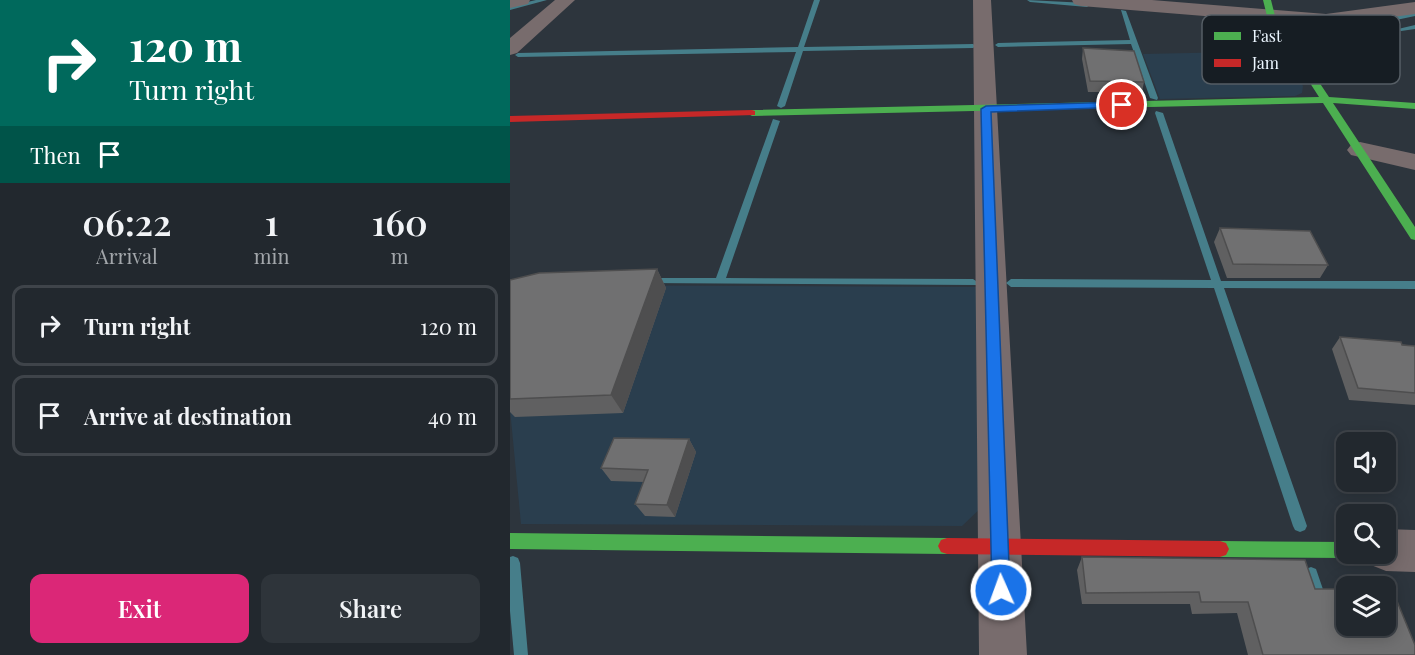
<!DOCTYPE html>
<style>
:root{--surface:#22282e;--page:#2e343a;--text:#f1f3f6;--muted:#a2a6aa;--line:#3f444a;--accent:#db2777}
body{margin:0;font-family:"Playfair Display",serif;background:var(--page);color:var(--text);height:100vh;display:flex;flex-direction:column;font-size:22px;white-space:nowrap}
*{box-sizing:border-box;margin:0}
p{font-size:20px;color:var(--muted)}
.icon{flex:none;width:33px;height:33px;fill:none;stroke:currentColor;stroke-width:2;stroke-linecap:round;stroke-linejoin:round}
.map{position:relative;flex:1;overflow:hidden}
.sheet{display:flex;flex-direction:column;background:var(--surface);width:510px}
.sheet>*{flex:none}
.guide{background:#00695c;color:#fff;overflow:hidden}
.controls{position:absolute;left:826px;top:432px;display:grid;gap:12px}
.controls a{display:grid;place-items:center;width:60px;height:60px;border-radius:12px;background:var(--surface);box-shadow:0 3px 15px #0003,0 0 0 2px var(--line);font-size:30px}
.pin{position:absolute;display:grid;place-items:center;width:51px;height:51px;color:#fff;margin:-26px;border:3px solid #fff;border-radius:50%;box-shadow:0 2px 6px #0007}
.me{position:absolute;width:66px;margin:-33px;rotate:358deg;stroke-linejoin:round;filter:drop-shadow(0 0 4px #0008)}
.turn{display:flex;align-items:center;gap:21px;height:126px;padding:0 30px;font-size:27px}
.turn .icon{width:78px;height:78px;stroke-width:2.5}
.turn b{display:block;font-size:42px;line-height:51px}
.then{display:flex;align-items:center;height:57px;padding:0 30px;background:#0003;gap:12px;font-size:22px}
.eta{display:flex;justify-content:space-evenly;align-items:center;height:102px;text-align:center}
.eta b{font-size:36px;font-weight:600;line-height:42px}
.button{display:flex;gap:12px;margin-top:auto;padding:12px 30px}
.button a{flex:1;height:69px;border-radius:12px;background:var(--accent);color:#fff;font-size:24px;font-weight:600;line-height:69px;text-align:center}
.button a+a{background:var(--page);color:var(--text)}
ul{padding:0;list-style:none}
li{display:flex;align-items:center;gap:18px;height:81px;margin:0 12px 9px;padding:0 18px;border:3px solid var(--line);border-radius:12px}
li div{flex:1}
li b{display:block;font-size:22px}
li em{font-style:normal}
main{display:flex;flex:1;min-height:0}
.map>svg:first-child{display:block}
.built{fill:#2a3e4e}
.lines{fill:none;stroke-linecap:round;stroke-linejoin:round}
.stream{fill:#467e8a;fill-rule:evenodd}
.street{fill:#786c6d;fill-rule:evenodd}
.fast{fill:#4caf50;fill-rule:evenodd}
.jam{fill:#c62828;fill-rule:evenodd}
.wall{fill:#606061}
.shaded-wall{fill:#4e4e4f}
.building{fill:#707071;stroke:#4e4e4f;stroke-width:1.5}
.route{fill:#1a73e8;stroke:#114b97;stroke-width:1.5}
.key{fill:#161d23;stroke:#565e65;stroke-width:1.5}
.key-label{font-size:16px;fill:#ecf6ff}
</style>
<main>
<section class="sheet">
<div class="guide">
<div class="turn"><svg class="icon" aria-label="right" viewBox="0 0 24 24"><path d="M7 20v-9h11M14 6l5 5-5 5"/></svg><div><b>120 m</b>Turn right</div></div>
<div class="then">Then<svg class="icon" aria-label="arrive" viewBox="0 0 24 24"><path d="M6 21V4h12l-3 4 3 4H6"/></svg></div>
</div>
<div class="eta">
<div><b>06:22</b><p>Arrival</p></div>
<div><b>1</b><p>min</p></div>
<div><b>160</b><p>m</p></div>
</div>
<ul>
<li><svg class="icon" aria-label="right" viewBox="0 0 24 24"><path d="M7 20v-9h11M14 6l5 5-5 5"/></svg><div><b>Turn right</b></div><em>120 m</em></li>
<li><svg class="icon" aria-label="arrive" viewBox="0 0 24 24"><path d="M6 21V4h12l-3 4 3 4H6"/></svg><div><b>Arrive at destination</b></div><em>40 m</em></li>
</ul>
<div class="button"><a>Exit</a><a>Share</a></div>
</section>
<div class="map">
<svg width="905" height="655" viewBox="0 0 905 655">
<rect width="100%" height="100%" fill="#2d353d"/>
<path class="built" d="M 770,51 L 793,86 L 792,93 L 785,96 L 650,99 L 633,54 Z
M 0,285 L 470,287 L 476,503 L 452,526 L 11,524 L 0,409 Z"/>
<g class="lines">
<path class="stream" d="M 26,0 L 37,0 L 0,10 L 0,6 Z
M 304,0 L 310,0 L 294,47 L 463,44 L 466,46 L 463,48 L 293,51 L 275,106 L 271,108 L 267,106 L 286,52 L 8,57 L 5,55 L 8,53 L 288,47 Z
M 517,0 L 577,3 L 580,5 L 577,7 L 520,2 Z
M 611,10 L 616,11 L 648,98 L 647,100 L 640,98 L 621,44 L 488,47 L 485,45 L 488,43 L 620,40 Z
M 905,12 L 905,16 L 872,23 L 818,27 L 815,25 L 818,23 L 872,19 Z
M 905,25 L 905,29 L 891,31 L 888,29 Z
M 877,30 L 880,32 L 879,33 L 826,38 L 823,36 L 826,34 Z
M 796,32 L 810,33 L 813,35 L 810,37 L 794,35 L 794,33 Z
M 646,111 L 653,113 L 711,281 L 905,281 L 905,289 L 714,288 L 797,526 L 795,530 L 790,532 L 785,530 L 783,526 L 704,288 L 501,287 L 496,283 L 501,279 L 701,280 L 645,113 Z
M 263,119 L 270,121 L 216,278 L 463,279 L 466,281 L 468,283 L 466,285 L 135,283 L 133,281 L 138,278 L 206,278 Z
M 3,556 L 8,558 L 10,563 L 18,655 L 4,655 L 0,611 L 0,557 Z
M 801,567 L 806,569 L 817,601 L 815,606 L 810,608 L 805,606 L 794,574 L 796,569 Z"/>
<path class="street" d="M 0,0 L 20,0 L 18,4 L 0,8 Z
M 45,0 L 65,0 L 7,53 L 0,55 L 0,38 Z
M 463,0 L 481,0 L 517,655 L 469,655 Z
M 562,0 L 642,0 L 816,14 L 905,2 L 905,14 L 816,26 L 571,6 L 564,4 Z
M 850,142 L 905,154 L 905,170 L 841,155 L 837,150 L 841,145 Z
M 876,529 L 905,530 L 905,572 L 876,571 L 861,565 L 856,554 L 876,554 Z"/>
<path class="fast" d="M 753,0 L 761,0 L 765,16 L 819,97 L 905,103 L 905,109 L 823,103 L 905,227 L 905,240 L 901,239 L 813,103 L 242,116 L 237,113 L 242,110 L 809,97 L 757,16 Z
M 0,533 L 437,538 L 443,540 L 446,546 L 443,552 L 437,554 L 0,549 Z
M 710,541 L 837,542 L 837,554 L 844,554 L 837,558 L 710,557 L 704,555 L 701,549 L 704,543 Z"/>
<path class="jam" d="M 242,110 L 245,111 L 245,115 L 0,122 L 0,116 Z
M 437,538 L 710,541 L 716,543 L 719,549 L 716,555 L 710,557 L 437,554 L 431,552 L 428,546 L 431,540 Z"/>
</g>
<path class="wall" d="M 573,48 L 634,82 L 632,92 L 578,92 L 572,59 Z
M 710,228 L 818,265 L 810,278 L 717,278 L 704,242 Z
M 147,269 L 156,288 L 113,413 L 5,417 L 0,412 L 0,280 Z
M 830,337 L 905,346 L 905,405 L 839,400 L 822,349 Z
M 179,439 L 186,452 L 165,517 L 135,516 L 125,504 L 134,482 L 101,481 L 91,468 Z
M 572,557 L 805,589 L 905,655 L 738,655 L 727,613 L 682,614 L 680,604 L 572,604 L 567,570 Z"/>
<path class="shaded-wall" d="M 147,269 L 156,288 L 113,413 L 101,395 Z
M 179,439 L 186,452 L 165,517 L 157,505 Z"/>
<path class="building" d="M 573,48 L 624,51 L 634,82 L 580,81 Z
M 710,228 L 800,231 L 818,265 L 723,264 Z
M 147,269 L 101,395 L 0,399 L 0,280 L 29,273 Z
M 830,337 L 891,342 L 892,345 L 905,346 L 905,393 L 848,388 Z
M 104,438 L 179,439 L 157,505 L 125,504 L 138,470 L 91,468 Z
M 572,557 L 795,560 L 805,589 L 837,589 L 837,626 L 876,626 L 876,589 L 882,589 L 905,645 L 905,655 L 753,655 L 738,602 L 691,602 L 689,592 L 576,593 Z"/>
<path class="route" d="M 612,102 L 615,103 L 615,107 L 481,112 L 500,590 L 497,596 L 491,599 L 484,596 L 482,590 L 471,109 L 476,106 Z"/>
<rect x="692" y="15" width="198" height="69" rx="9" class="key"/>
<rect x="704" y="32" width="27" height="8" fill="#4caf50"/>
<rect x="704" y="59" width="27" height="8" fill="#c62828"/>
<g class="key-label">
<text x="742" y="42">Fast</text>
<text x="742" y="69">Jam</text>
</g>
</svg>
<div class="controls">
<a><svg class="icon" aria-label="sound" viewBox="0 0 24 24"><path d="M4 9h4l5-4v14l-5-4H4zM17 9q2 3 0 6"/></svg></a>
<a><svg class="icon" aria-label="search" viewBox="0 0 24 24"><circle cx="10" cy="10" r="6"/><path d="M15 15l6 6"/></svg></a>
<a><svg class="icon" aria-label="layers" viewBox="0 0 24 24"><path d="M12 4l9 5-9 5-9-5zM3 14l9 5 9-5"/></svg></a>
</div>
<div class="pin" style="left:612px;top:105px;background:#d93025"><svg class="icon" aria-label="arrive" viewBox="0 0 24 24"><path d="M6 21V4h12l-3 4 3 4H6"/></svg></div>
<svg class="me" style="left:491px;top:590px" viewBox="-20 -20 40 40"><circle r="17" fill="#1a73e8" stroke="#fff" stroke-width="3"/><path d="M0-11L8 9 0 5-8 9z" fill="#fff"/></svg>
</div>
</main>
